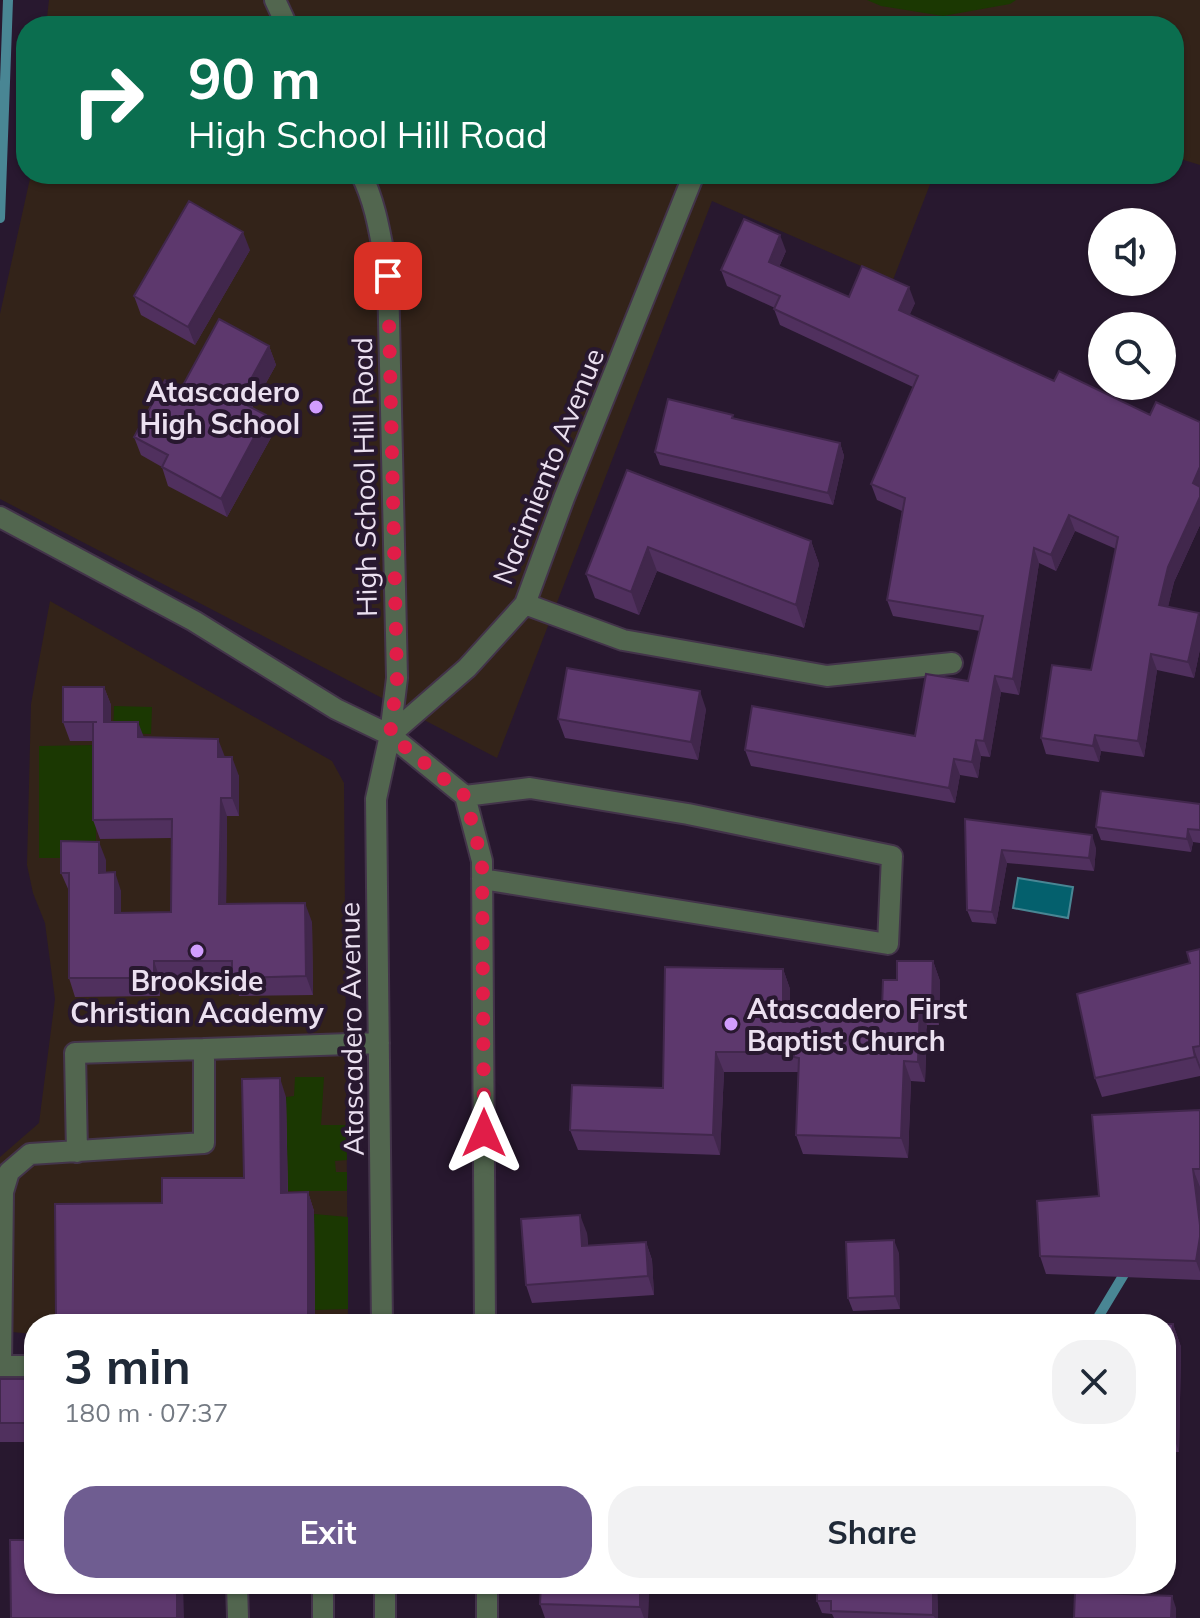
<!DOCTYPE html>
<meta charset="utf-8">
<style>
:root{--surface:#fff;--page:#f2f2f3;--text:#1f2937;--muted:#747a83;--accent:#6f5d91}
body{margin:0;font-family:Mulish,sans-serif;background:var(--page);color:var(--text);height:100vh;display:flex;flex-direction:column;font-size:30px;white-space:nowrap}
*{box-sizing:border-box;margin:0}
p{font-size:26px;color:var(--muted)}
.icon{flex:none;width:44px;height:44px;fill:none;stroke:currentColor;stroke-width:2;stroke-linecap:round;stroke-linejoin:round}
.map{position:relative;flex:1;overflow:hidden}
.sheet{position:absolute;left:24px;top:1314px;width:1152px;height:280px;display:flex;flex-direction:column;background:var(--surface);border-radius:32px;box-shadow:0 2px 6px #0004}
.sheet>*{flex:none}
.banner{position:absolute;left:16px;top:16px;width:1168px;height:168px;border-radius:32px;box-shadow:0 2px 6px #0004;background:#0b6e4f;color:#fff;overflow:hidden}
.controls{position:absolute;left:1088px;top:208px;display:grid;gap:16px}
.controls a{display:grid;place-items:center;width:88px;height:88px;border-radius:50%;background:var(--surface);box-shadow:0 2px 6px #0004;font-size:40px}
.pin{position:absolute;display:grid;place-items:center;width:68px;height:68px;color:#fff;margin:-34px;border-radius:16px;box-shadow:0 4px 12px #0006}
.me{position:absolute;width:88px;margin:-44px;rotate:0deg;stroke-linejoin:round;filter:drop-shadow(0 0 6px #0008)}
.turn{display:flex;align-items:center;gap:28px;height:168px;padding:0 40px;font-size:36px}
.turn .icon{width:104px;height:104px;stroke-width:2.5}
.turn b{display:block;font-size:56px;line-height:68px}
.round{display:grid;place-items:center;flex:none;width:84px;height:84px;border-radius:32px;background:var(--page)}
.headline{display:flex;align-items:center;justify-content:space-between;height:136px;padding:0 40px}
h1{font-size:48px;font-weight:700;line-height:60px}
.button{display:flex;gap:16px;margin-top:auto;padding:16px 40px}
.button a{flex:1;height:92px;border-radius:32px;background:var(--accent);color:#fff;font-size:32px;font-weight:700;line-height:92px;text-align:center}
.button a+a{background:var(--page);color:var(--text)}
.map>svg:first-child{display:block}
.education{fill:#332319}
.green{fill:#1b3802}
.water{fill:#04606d;stroke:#498694;stroke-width:2}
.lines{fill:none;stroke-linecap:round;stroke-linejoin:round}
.stream{stroke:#498694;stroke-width:10}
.minor-casing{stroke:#43344a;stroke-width:24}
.minor{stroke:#52664f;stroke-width:20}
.wall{fill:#50305e}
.shaded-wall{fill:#41274c}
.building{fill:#5d386d;stroke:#41274c;stroke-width:2}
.route{stroke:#e11d48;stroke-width:14;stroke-dasharray:0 25.2}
.poi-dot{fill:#d19dfe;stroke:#28182f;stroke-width:3}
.labels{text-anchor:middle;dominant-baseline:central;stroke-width:8;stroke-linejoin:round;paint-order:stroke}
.poi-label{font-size:28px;font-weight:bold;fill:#ebe0f0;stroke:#28182f;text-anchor:end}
.street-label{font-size:28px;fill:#ebe0f0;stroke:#28182f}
</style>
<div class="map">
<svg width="1200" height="1618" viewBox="0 0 1200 1618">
<rect width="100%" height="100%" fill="#28182f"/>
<path class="education" d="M 49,0 L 1200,0 L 1200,165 L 1174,157 L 1174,26 L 46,26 Z
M 31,174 L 934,174 L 893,280 L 712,201 L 497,758 L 0,499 L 0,314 Z
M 50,601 L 332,761 L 344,783 L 348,1324 L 34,1324 L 34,1334 L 0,1331 L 0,1157 L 39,1123 L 55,999 L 45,923 L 33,893 L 27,865 L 31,704 Z"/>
<path class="green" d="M 867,0 L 1016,0 L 1010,4 L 943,16 L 881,6 Z
M 114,706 L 152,707 L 151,734 L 113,733 Z
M 96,745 L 96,858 L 39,858 L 39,746 Z
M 295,1077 L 324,1077 L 321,1125 L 346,1125 L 347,1160 L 335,1161 L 336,1172 L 347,1172 L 347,1191 L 288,1191 L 286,1097 L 294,1096 Z
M 314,1214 L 348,1217 L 348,1309 L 315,1310 Z"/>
<path class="water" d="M 1018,878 L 1073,887 L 1068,918 L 1013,908 Z"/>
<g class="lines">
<path class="stream" d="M 0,218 L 8,0
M 1094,1324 L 1129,1266"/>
<defs>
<path id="minor" d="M 275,0 L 287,26
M 361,174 C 377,205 381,242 388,276 L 397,678 L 390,735 L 376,799 L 382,1324
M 0,517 L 194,621 L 336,709 L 390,735 L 465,796 L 482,861 L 485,1324
M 525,604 L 623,640 L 827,676 L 952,663
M 390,735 L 467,668 L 525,604 L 564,498 L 694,174
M 465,796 L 530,788 L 688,814 L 892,856 L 888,944 L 482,879
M 77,1152 L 75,1053 L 204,1049
M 0,1366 L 34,1366
M 1,1366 L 3,1192 L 9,1172 L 30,1154 L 204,1143 L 204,1049 L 379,1043
M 237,1584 L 238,1618
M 323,1584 L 323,1618
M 385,1584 L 385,1618
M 487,1584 L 487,1618"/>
</defs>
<use href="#minor" class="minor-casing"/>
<use href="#minor" class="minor"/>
</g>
<path class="wall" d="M 250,250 L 195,345 L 141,315 L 134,296 Z
M 786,251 L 779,267 L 849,297 L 915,303 L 909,315 L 1054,381 L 1150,415 L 1200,422 L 1200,525 L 1174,582 L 1168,606 L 1200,617 L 1200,649 L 1194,678 L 1157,670 L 1144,757 L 1101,751 L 1099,762 L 1046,754 L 1041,738 L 1091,670 L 1116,549 L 1075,531 L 1056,571 L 1039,563 L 1019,695 L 1001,692 L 990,757 L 981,756 L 978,778 L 960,775 L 955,803 L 751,766 L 745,750 L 915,736 L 968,681 L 980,631 L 893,616 L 887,600 L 902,511 L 877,500 L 871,484 L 913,387 L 780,325 L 774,309 L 775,308 L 727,286 L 721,270 Z
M 269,346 L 276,365 L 252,408 L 266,415 L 273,434 L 227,517 L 168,486 L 162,467 L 141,455 L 134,437 L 181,389 Z
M 840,443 L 844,456 L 833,505 L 660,465 L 655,452 Z
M 627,470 L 811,541 L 819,564 L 804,628 L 657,571 L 639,615 L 595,598 L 586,574 Z
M 104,687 L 111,705 L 111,722 L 143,737 L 225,757 L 239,776 L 239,816 L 227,816 L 226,904 L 312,922 L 313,995 L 239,996 L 233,979 L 160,979 L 160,996 L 75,997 L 69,978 L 69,891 L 61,873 L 106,860 L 106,873 L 121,891 L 121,912 L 171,912 L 172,838 L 100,839 L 93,820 L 93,741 L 70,741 L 63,722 Z
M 706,709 L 698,760 L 565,738 L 558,719 Z
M 1200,804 L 1200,843 L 1193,842 L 1191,852 L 1101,840 L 1096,827 Z
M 965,819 L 1096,848 L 1094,871 L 1007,863 L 996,924 L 972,922 L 967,910 Z
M 1200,949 L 1200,1076 L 1102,1097 L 1095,1078 Z
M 933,961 L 940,981 L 939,1025 L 927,1025 L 925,1082 L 911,1081 L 908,1158 L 803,1154 L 796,1135 L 798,1072 L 724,1072 L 720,1155 L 578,1150 L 570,1130 L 663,1088 L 783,969 L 790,989 L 790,1005 L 882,1008 L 897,980 Z
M 286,1097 L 288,1193 L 308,1192 L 314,1211 L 315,1324 L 58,1324 L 56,1319 L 162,1203 L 244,1178 Z
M 1200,1110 L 1200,1280 L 1046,1274 L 1040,1256 L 1099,1196 Z
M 587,1233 L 588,1246 L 646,1242 L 652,1260 L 654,1295 L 532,1303 L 526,1285 Z
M 899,1253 L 900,1309 L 853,1311 L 848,1298 Z
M 1166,1324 L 1173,1324 L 1181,1347 L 1179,1452 L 1166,1452 Z
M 0,1379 L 25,1379 L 32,1398 L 32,1442 L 0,1442 Z
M 541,1584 L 649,1584 L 648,1618 L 545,1618 L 540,1604 Z
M 817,1584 L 937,1584 L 938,1618 L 834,1618 L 832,1614 L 822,1613 L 817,1601 Z"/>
<path class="shaded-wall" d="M 243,232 L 250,250 L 195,345 L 188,327 Z
M 780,235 L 786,251 L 774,278 L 769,262 Z
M 909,287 L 915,303 L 905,326 L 899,310 Z
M 269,346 L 276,365 L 246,419 L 239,401 Z
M 266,415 L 273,434 L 227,517 L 221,499 Z
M 840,443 L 844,456 L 833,505 L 828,493 Z
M 1200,467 L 1200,495 L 1193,483 Z
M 1200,497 L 1200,525 L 1174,582 L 1165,620 L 1159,605 L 1168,567 Z
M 1069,515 L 1075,531 L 1056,571 L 1051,555 Z
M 811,541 L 819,564 L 804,628 L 796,605 Z
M 648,547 L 657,571 L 639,615 L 631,592 Z
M 1034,548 L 1039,563 L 1019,695 L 1013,679 Z
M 1199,613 L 1200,617 L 1200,649 L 1194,678 L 1188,662 Z
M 1151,654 L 1157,670 L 1144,757 L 1138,741 Z
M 995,676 L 1001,692 L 990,757 L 984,741 Z
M 104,687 L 111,705 L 111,741 L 104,722 Z
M 700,691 L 706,709 L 698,760 L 691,742 Z
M 138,722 L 145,740 L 138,737 Z
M 1095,735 L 1101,751 L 1099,762 L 1093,746 Z
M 218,739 L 225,757 L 218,757 Z
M 976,740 L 981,756 L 978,778 L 972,762 Z
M 232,757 L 239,776 L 239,816 L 232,798 Z
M 954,759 L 960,775 L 955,803 L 949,788 Z
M 221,798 L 227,816 L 226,923 L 219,904 Z
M 1188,829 L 1193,842 L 1191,852 L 1187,839 Z
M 1092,835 L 1096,848 L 1094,871 L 1089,858 Z
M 99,842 L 106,860 L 106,891 L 99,873 Z
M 1002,850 L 1007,863 L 996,924 L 992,912 Z
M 115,872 L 121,891 L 121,931 L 115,913 Z
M 305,903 L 312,922 L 313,995 L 306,976 Z
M 154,961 L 160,979 L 160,996 L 154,978 Z
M 933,961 L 940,981 L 939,1025 L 932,1005 Z
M 783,969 L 790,989 L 790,1025 L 783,1005 Z
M 920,1005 L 927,1025 L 925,1082 L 918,1062 Z
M 1193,1047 L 1200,1065 L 1200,1070 L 1195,1057 Z
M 716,1052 L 724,1072 L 720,1155 L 713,1135 Z
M 904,1061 L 911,1081 L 908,1158 L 901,1138 Z
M 280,1078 L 286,1097 L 288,1211 L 281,1193 Z
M 1193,1169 L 1200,1187 L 1200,1225 Z
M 308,1192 L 314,1211 L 315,1324 L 311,1324 L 308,1316 Z
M 580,1215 L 587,1233 L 589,1265 L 582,1246 Z
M 1200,1237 L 1200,1272 L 1196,1261 Z
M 894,1240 L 899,1253 L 900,1309 L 895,1296 Z
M 646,1242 L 652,1260 L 654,1295 L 648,1276 Z
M 1173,1324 L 1181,1347 L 1179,1452 L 1171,1429 Z
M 25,1379 L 32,1398 L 32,1442 L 25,1423 Z
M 177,1584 L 183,1584 L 184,1618 L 177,1618 Z
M 640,1584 L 649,1584 L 648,1618 L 644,1618 L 640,1607 Z
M 933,1584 L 937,1584 L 938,1618 L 935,1618 L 933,1615 Z
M 1172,1596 L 1176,1608 L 1176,1618 L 1171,1618 Z"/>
<path class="building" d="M 189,201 L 243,232 L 188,327 L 134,296 Z
M 744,219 L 780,235 L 769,262 L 849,297 L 862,266 L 909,287 L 899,310 L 1054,381 L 1059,371 L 1150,415 L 1156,402 L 1200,422 L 1200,467 L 1193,483 L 1200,487 L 1200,497 L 1168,567 L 1159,605 L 1199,613 L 1188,662 L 1151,654 L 1138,741 L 1095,735 L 1093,746 L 1041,738 L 1052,665 L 1091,670 L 1118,537 L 1069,515 L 1051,555 L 1034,548 L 1013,679 L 995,676 L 984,741 L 976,740 L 972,762 L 954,759 L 949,788 L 745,750 L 752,706 L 915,736 L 926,674 L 968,681 L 983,616 L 887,600 L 905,498 L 871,484 L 918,376 L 774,309 L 780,296 L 721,270 Z
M 219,319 L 269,346 L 239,401 L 266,415 L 221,499 L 162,467 L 168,455 L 134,437 L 165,380 L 181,389 Z
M 668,399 L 733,415 L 732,418 L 840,443 L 828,493 L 655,452 Z
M 627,470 L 811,541 L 796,605 L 648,547 L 631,592 L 586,574 Z
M 567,668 L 700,691 L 691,742 L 558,719 Z
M 63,687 L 104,687 L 104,722 L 138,722 L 138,737 L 218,739 L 218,757 L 232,757 L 232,798 L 221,798 L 219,904 L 305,903 L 306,976 L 232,978 L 232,961 L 154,961 L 154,978 L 69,978 L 69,873 L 61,873 L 61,841 L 99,842 L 99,873 L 115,872 L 115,913 L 171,912 L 172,819 L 93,820 L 93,722 L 97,722 L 63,722 Z
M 1101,791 L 1200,804 L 1200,830 L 1188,829 L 1187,839 L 1096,827 Z
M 965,819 L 1092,835 L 1089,858 L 1002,850 L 992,912 L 967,910 Z
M 1200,949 L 1200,1046 L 1193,1047 L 1195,1057 L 1095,1078 L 1077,994 L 1190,963 L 1187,952 Z
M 897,961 L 933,961 L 932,1005 L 920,1005 L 918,1062 L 904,1061 L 901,1138 L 796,1135 L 799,1058 L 794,1057 L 794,1052 L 716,1052 L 713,1135 L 570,1130 L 572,1085 L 663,1088 L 665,967 L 783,969 L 783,1005 L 882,1008 L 883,980 L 897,980 Z
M 280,1078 L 281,1193 L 308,1192 L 308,1316 L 56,1319 L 55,1204 L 162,1203 L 162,1178 L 244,1178 L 242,1079 Z
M 1200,1110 L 1200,1169 L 1193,1169 L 1200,1225 L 1200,1237 L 1196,1261 L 1040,1256 L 1037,1201 L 1099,1196 L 1092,1115 Z
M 580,1215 L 582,1246 L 646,1242 L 648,1276 L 526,1285 L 521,1219 Z
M 894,1240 L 895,1296 L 848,1298 L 846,1242 Z
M 989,1322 L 1173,1324 L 1171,1429 L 1166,1429 L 1166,1324 L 989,1324 Z
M 0,1379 L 25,1379 L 25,1423 L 0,1423 Z
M 10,1540 L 34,1540 L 34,1584 L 177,1584 L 177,1618 L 11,1618 Z
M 541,1584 L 640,1584 L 640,1607 L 540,1604 Z
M 817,1584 L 933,1584 L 933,1615 L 831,1611 L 831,1601 L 817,1601 Z
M 1075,1592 L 1172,1596 L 1171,1618 L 1074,1618 Z"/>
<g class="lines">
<path class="route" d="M 388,276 L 397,678 L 390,735 L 465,796 L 482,861 L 484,1133"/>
</g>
<g class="poi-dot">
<circle cx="316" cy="407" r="8"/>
<circle cx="197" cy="951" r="8"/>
<circle cx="731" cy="1024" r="8"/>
</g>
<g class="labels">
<g class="poi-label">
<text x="300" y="391">Atascadero<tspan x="300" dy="32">High School</tspan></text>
<text x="197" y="980" text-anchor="middle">Brookside<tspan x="197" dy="32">Christian Academy</tspan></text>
<text x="747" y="1008" text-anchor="start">Atascadero First<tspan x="747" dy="32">Baptist Church</tspan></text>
</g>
<g class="street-label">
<text transform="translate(548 466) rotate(-68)">Nacimiento Avenue</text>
<text transform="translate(364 477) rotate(-91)">High School Hill Road</text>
<text transform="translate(351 1029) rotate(-91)">Atascadero Avenue</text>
</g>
</g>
</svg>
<div class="controls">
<a><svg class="icon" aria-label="sound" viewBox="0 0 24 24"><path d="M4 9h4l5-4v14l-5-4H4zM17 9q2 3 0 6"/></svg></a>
<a><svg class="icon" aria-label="search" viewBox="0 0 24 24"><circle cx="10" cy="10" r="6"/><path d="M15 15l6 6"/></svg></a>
</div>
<div class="pin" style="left:388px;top:276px;background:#d93025"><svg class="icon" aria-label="arrive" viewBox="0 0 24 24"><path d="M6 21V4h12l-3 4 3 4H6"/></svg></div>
<svg class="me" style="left:484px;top:1133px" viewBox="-20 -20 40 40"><path d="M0-17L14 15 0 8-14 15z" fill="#e11d48" stroke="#fff" stroke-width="4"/></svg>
<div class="banner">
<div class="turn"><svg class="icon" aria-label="right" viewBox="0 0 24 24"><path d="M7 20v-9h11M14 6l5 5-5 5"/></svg><div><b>90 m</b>High School Hill Road</div></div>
</div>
<section class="sheet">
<div class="headline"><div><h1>3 min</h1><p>180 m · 07:37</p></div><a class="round"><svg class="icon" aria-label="close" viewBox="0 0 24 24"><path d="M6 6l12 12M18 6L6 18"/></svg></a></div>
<div class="button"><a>Exit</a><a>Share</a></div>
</section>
</div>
